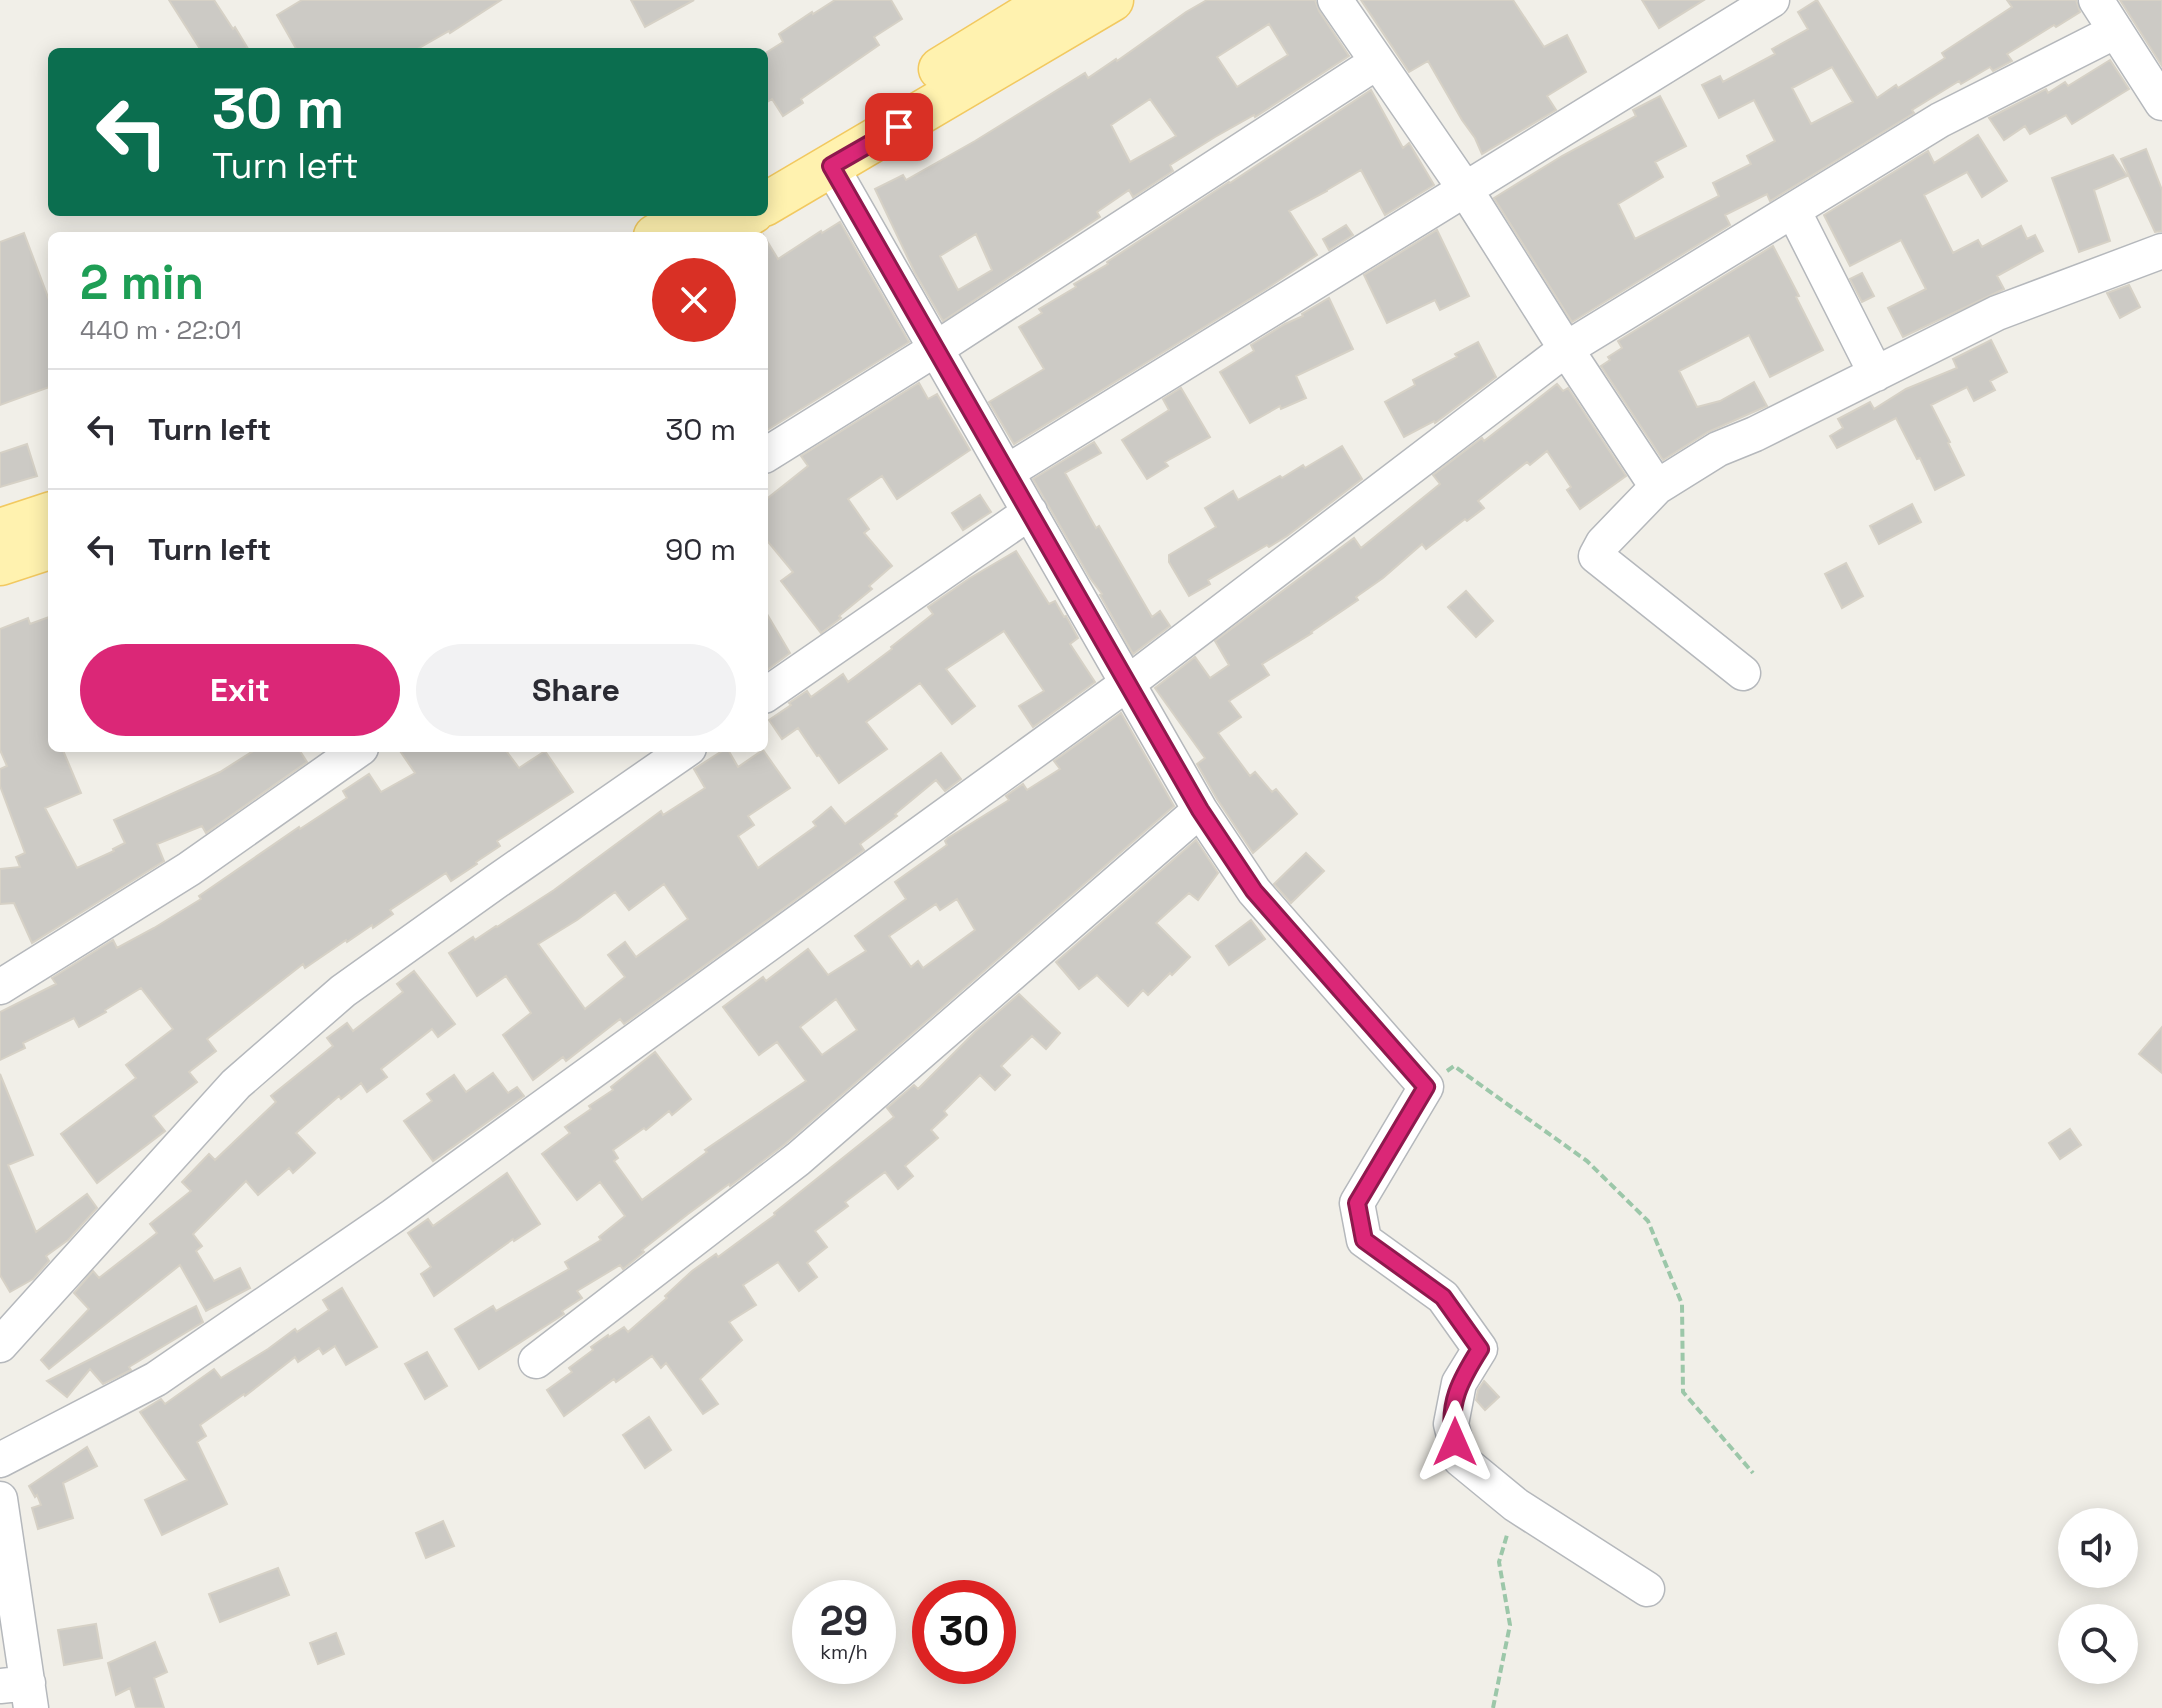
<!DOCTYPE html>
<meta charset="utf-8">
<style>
:root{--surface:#fff;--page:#f2f2f3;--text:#2b2b33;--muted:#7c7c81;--line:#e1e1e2;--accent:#db2777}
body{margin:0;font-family:"Space Grotesk",sans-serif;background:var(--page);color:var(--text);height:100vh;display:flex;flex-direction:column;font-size:30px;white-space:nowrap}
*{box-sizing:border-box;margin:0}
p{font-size:26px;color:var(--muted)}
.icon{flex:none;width:44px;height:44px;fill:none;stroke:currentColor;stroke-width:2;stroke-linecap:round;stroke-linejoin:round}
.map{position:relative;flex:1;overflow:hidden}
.panel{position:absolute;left:48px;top:232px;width:720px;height:520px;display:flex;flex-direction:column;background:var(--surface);border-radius:12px;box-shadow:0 4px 20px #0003}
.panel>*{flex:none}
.banner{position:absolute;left:48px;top:48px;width:720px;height:168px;border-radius:12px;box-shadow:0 4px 20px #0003;background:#0b6e4f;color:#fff;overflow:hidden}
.fabs{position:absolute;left:2058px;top:1508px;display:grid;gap:16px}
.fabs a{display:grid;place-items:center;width:80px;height:80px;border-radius:50%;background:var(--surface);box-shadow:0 4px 20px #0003;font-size:40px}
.speed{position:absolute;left:792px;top:1580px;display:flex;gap:16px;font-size:40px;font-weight:700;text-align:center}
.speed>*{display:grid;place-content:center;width:104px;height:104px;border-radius:50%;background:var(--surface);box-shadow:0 4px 20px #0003;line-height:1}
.speed small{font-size:20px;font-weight:400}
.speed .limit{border:12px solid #d22;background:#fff;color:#111}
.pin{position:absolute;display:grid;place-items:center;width:68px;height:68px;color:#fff;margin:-34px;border-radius:16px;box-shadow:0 4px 12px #0006}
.me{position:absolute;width:88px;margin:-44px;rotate:0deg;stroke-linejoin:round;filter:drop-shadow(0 0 6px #0008)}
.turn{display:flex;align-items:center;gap:28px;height:168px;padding:0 32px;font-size:36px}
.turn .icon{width:104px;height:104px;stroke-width:2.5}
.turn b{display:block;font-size:56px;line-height:68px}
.round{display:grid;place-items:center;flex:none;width:84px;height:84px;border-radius:42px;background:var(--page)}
.overview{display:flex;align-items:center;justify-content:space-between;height:136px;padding:0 32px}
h1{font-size:48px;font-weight:700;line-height:60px;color:#1e9e55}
.primary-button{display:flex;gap:16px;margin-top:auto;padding:16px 32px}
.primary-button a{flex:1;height:92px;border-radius:48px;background:var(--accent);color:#fff;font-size:32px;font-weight:700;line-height:92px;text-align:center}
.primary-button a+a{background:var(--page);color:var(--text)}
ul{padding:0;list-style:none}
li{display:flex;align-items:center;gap:24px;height:120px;padding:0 32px;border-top:2px solid var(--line)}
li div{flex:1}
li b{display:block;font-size:30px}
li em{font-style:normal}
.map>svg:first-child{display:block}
.building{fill:#cccac5;stroke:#d6d1c6;stroke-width:2;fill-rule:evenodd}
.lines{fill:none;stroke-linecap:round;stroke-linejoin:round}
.minor-casing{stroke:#b5b8bc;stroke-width:37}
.major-casing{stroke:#f2c960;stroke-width:45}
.path{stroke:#9cc7a9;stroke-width:4;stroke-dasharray:8 4;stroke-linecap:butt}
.minor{stroke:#fff;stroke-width:34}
.major{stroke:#fff2af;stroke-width:42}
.route-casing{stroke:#8e194d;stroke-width:20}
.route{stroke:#db2777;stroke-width:14}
</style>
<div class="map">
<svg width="2162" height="1708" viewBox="0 0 2162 1708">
<rect width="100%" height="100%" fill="#f1efe8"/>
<path class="building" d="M 169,0 L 214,0 L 233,29 L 235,27 L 250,52 L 202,52 Z
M 302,0 L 501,0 L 450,33 L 449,31 L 412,52 L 298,52 L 277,15 Z
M 631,0 L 694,0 L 645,27 Z
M 835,0 L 891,0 L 902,19 L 874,37 L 879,45 L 801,99 L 803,103 L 783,116 L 772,99 L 764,104 L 764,54 L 783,42 L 779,34 L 812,12 L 813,14 Z
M 1207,0 L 1315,0 L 1319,11 L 1349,56 L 1255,117 L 1254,115 L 1215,137 L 1170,165 L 1173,171 L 1133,197 L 1129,190 L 1097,212 L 1100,217 L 943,321 L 915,273 L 875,189 L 903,175 L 906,180 L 975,141 L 1085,73 L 1088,78 L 1116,59 L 1117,61 L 1186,12 ZM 1269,24 L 1288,55 L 1237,87 L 1217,57 ZM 1150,99 L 1176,136 L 1130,162 L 1111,125 ZM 976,234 L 992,270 L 958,290 L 940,256 Z
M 1361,0 L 1513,0 L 1544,47 L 1567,35 L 1586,72 L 1547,96 L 1556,110 L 1482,154 L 1475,138 L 1462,120 L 1428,61 L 1409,72 Z
M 1642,0 L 1704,0 L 1659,28 Z
M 1817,0 L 1877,98 L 1896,85 L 1898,88 L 1945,58 L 1942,53 L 2012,7 L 2007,0 L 2076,0 L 2080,12 L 2056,27 L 2054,25 L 2007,54 L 2012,61 L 1993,71 L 1990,67 L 1961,84 L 1959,81 L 1912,110 L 1914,113 L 1770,201 L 1767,194 L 1725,215 L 1730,225 L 1572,322 L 1494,198 L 1562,156 L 1636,116 L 1633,110 L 1660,96 L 1686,146 L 1655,162 L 1663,177 L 1618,204 L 1635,239 L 1719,196 L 1713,183 L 1751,164 L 1747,156 L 1775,141 L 1754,100 L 1719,118 L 1702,85 L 1720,76 L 1723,82 L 1775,54 L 1772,49 L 1808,29 L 1798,12 ZM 1832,67 L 1853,102 L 1811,124 L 1792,88 Z
M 2120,0 L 2162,0 L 2162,66 Z
M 2110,60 L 2129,89 L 2072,124 L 2066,115 L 2030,134 L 2025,126 L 2004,140 L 1989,118 L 2046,89 L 2048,93 L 2065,82 L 2068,86 Z
M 1371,90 L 1403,148 L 1409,143 L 1434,185 L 1385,215 L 1361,170 L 1327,190 L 1327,191 L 1289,211 L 1317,255 L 1266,289 L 1014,444 L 989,402 L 1044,369 L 1019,327 L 1042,313 L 1039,309 L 1076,287 L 1074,284 L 1108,264 L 1107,262 L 1229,182 L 1230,183 Z
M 1978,135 L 2007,181 L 1982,197 L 1967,172 L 1924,195 L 1953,253 L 1978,240 L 1982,247 L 2021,226 L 2027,239 L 2035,235 L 2043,251 L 1997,276 L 2004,289 L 1903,337 L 1888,308 L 1926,289 L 1901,240 L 1850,266 L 1824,215 L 1928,151 L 1934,163 Z
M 2146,149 L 2162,190 L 2162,231 L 2155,232 L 2121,159 Z
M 2113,155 L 2127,176 L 2094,190 L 2110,241 L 2079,252 L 2052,178 Z
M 840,222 L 909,342 L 764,432 L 764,236 L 778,259 L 821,231 L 822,233 Z
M 1346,225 L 1353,235 L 1329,250 L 1323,239 Z
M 1437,230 L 1469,296 L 1440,310 L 1435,300 L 1387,323 L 1364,275 Z
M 24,233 L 52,308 L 52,386 L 0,405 L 0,242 Z
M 1773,246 L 1799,296 L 1796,297 L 1823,350 L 1770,377 L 1749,335 L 1679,371 L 1697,407 L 1720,401 L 1754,382 L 1767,406 L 1708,432 L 1663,460 L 1601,366 L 1610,360 L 1608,357 L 1622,348 L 1618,341 Z
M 1862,273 L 1874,296 L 1862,302 L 1850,279 Z
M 2129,285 L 2140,307 L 2120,318 L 2107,293 Z
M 1329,298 L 1353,349 L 1296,376 L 1306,398 L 1281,409 L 1280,406 L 1250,423 L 1220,372 L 1254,351 L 1251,345 L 1285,324 L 1303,316 L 1302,314 Z
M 1991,340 L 2007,372 L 1990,381 L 1995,390 L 1974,401 L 1967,387 L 1931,405 L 1950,442 L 1948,443 L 1964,475 L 1935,490 L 1920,458 L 1917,459 L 1896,418 L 1837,448 L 1830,436 L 1843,428 L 1838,419 L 1870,402 L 1874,409 L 1906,389 L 1957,368 L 1953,359 Z
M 1478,342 L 1496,377 L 1435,423 L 1434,421 L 1404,437 L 1385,402 L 1415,385 L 1413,380 L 1457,357 L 1455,354 Z
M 919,383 L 928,399 L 937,394 L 970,450 L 897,499 L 882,476 L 848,499 L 869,529 L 864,533 L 892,566 L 869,586 L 872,589 L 839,616 L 841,618 L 821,633 L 781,581 L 793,572 L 764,537 L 764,501 L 808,466 L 801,456 Z
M 1557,384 L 1563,391 L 1568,388 L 1626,476 L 1580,509 L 1567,490 L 1571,487 L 1547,451 L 1530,465 L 1527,462 L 1478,501 L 1484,508 L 1467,521 L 1465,519 L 1426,549 L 1422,544 L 1383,578 L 1356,597 L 1358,600 L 1311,632 L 1312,633 L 1262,664 L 1269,675 L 1229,701 L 1241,717 L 1218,733 L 1250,776 L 1255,772 L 1272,792 L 1276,789 L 1297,814 L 1253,853 L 1217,799 L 1197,764 L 1205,758 L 1155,688 L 1195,657 L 1210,678 L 1229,665 L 1215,641 L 1354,538 L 1361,548 L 1440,484 L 1433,475 L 1482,438 L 1484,441 Z
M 1181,388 L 1210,437 L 1165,462 L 1168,466 L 1147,479 L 1122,440 L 1169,410 L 1163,399 Z
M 1094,442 L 1101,453 L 1065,473 L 1096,528 L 1099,526 L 1152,617 L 1160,611 L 1170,626 L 1133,654 L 1100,595 L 1102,594 L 1090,578 L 1033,479 Z
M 27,444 L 37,476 L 0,487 L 0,453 Z
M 1342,446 L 1362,479 L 1287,536 L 1269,547 L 1267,545 L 1208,580 L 1210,584 L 1189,596 L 1169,562 L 1169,555 L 1216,527 L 1205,508 L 1233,491 L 1238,500 L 1280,476 L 1282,478 L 1303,465 L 1305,468 Z
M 980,495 L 991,512 L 963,530 L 952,513 Z
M 1912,504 L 1921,522 L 1879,544 L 1870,526 Z
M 1016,551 L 1049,604 L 1055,601 L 1064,617 L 1066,616 L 1078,638 L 1070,644 L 1095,682 L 1033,727 L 1019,706 L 1044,691 L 1004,631 L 946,669 L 975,706 L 952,724 L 920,683 L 866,722 L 887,749 L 839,783 L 819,755 L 817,756 L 798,728 L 782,739 L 769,720 L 791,705 L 789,703 L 807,691 L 811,697 L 843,674 L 848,682 L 892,649 L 891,647 L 933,614 L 928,607 L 970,578 Z
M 1846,563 L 1863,596 L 1842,608 L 1825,574 Z
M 1466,591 L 1493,621 L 1476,637 L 1448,607 Z
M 764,609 L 790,653 L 767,670 L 764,665 Z
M 52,616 L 52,748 L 62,748 L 81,793 L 45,808 L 77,868 L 114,851 L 113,849 L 125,843 L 114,820 L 220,772 L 258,748 L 298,748 L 307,762 L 206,833 L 202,826 L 157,844 L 164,861 L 32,943 L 14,903 L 0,904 L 0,869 L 20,867 L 16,857 L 25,853 L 0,786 L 0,769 L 7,766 L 0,750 L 0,629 L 28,618 L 30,624 Z
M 1121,713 L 1174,806 L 785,1144 L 730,1186 L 729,1184 L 688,1214 L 642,1250 L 644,1252 L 623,1269 L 620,1265 L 577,1291 L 582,1298 L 562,1311 L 564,1314 L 561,1316 L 479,1369 L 455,1329 L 493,1306 L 496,1311 L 569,1269 L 565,1262 L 601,1240 L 599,1237 L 625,1216 L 600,1182 L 577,1200 L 542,1154 L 570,1133 L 565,1127 L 591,1109 L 589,1106 L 613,1090 L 611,1087 L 655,1052 L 691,1099 L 672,1115 L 669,1111 L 646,1130 L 644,1128 L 613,1150 L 618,1158 L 614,1161 L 642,1200 L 707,1152 L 705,1150 L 806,1081 L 777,1042 L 759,1055 L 723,1007 L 763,977 L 766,981 L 808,949 L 828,975 L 866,951 L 855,936 L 906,899 L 895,882 L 947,845 L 945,841 L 948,838 L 1009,800 L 1006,796 L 1023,784 L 1027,790 L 1060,769 L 1054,761 ZM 957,899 L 975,930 L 923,968 L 918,961 L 911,967 L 889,936 L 936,904 L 940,910 ZM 836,999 L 857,1030 L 822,1055 L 800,1027 Z
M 398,748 L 504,748 L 519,768 L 545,751 L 573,792 L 497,841 L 500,846 L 476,862 L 477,864 L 451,881 L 446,873 L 390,910 L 393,914 L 373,928 L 372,925 L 347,942 L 346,940 L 305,968 L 303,964 L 207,1039 L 216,1051 L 189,1072 L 197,1082 L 153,1116 L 165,1131 L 97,1183 L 61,1134 L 136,1078 L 126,1065 L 173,1029 L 141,988 L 105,1010 L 106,1012 L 79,1027 L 74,1018 L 23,1043 L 25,1048 L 0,1060 L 0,1012 L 56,984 L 52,978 L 113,940 L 117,948 L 154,928 L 201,899 L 199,896 L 299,827 L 300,829 L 347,798 L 343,791 L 369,774 L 381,792 L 415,773 Z
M 727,748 L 738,767 L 763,750 L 790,788 L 748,816 L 754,825 L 738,836 L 758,868 L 816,826 L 813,822 L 831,807 L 845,824 L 941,753 L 961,779 L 945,791 L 936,780 L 895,814 L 897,816 L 860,844 L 864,850 L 624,1024 L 620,1019 L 566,1061 L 563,1057 L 533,1080 L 503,1035 L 531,1013 L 506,976 L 477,996 L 449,953 L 473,937 L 475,940 L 496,926 L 497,927 L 554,890 L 661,811 L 663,815 L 705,788 L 694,769 ZM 664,884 L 688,919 L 636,957 L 625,942 L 608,955 L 625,977 L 585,1009 L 538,944 L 577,920 L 615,892 L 629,910 Z
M 1196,840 L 1218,873 L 1198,900 L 1189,893 L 1156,923 L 1190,957 L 1172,975 L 1170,973 L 1148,995 L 1143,990 L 1128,1006 L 1097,975 L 1079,989 L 1056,962 Z
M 1306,853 L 1324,871 L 1291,903 L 1274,884 Z
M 1251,920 L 1265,939 L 1229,965 L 1216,946 Z
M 414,971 L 455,1024 L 438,1037 L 432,1029 L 381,1069 L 387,1077 L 367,1092 L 361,1083 L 341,1099 L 339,1096 L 296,1133 L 315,1153 L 293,1173 L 289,1168 L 258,1195 L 246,1181 L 193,1234 L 202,1246 L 196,1251 L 214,1281 L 240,1268 L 250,1288 L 206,1311 L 180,1265 L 49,1369 L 41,1360 L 89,1309 L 74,1293 L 93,1271 L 99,1278 L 157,1233 L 150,1224 L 191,1191 L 182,1182 L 209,1154 L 215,1160 L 257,1120 L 276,1102 L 271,1096 L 333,1046 L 327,1038 L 347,1023 L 353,1031 L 403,992 L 397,984 Z
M 1019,994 L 1060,1033 L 1046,1049 L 1032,1036 L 1001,1066 L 1010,1075 L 995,1090 L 980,1075 L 944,1111 L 947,1115 L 931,1130 L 938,1138 L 905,1166 L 913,1176 L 898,1189 L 885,1172 L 845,1202 L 848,1206 L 815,1231 L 827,1247 L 807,1263 L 817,1277 L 799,1291 L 778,1262 L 743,1285 L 756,1305 L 729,1322 L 742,1340 L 700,1379 L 718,1404 L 703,1414 L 666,1363 L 661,1368 L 652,1356 L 616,1382 L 614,1379 L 564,1416 L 547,1390 L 572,1372 L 569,1368 L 593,1350 L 591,1347 L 608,1335 L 609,1337 L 624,1327 L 628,1332 L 667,1298 L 665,1296 L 692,1271 L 716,1254 L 718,1257 L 775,1215 L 774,1213 L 894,1117 L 887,1108 L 914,1085 L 918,1089 L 976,1031 Z
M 2162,1027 L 2162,1073 L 2139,1054 Z
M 493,1073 L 508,1093 L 517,1087 L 524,1096 L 433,1161 L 404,1121 L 432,1101 L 427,1094 L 454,1075 L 466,1092 Z
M 0,1074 L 33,1155 L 8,1165 L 36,1232 L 87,1194 L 97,1208 L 68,1240 L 46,1256 L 49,1261 L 33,1279 L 10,1292 L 0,1275 Z
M 2070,1129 L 2081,1145 L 2060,1159 L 2049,1143 Z
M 507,1173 L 540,1224 L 514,1241 L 513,1239 L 434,1296 L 421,1274 L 431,1267 L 408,1233 L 428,1219 L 433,1226 Z
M 342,1288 L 377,1347 L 346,1365 L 335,1346 L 323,1354 L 319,1348 L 298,1362 L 295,1357 L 245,1396 L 244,1394 L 200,1425 L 206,1436 L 197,1442 L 227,1504 L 162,1535 L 145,1500 L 187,1480 L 140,1412 L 161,1399 L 165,1404 L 214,1369 L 221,1378 L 268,1349 L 295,1329 L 297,1332 L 329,1310 L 323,1300 Z
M 196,1306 L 203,1322 L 129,1367 L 131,1370 L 103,1384 L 90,1369 L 67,1397 L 47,1381 Z
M 427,1352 L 447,1386 L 425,1399 L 405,1364 Z
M 1484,1381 L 1499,1397 L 1485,1410 L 1476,1400 L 1478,1390 Z
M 649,1417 L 671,1450 L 645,1468 L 623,1435 Z
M 87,1447 L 97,1466 L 63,1483 L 73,1518 L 38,1529 L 32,1508 L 41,1505 L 37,1495 L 35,1497 L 29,1486 Z
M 443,1521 L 454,1546 L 426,1558 L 416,1533 Z
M 278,1568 L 289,1595 L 220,1622 L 209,1594 Z
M 96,1624 L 102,1658 L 64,1665 L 58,1630 Z
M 336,1633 L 344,1654 L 318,1664 L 310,1643 Z
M 155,1642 L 167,1672 L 154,1678 L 164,1708 L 136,1708 L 130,1688 L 116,1695 L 108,1663 Z"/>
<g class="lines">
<defs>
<path id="minor" d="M 1335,0 L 1465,189 L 1566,349 L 1657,487
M 2096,0 L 2162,103
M 1793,210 L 1876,374
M 764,456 L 937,348 L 1377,62
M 1007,472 L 1772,0
M 1743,673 L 1596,556 L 1603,543 L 1657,487 L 1718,449 L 1755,434 L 1997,313 L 2162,251
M 764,696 L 1030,512
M 1200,810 L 1254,891 L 1426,1087 L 1357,1203 L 1364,1240 L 1443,1297 L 1480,1349 L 1459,1383 L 1451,1424 L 1460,1459 L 1516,1505 L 1647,1589
M 0,987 L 189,869 L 361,748
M 0,1345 L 236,1084 L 343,991 L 497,881 L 689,748
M 536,1361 L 798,1159 L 1200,810 L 831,166
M 0,1460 L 156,1379 L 393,1216 L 1128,683 L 1566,349 L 1940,120 L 2116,31
M 0,1499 L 31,1708
M 0,1686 L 28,1683"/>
<path id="major" d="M 940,69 L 1052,0
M 764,205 L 1112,0
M 655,236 L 697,212
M 712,236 L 753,212
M 0,530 L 52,513
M 0,564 L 52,547"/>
</defs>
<use href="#minor" class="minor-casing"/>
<use href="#major" class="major-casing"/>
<path class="path" d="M 1447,1071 L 1454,1066 L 1587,1161 L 1648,1221 L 1682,1304 L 1683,1392 L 1753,1473
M 1493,1708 L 1510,1625 L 1499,1562 L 1507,1535"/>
<use href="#minor" class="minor"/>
<use href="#major" class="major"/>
</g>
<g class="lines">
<defs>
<path id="route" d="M 899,127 L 831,166 L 1200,810 L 1254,891 L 1426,1087 L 1357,1203 L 1364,1240 L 1443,1297 L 1480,1349 C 1461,1379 1446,1405 1455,1442"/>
</defs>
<use href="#route" class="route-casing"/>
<use href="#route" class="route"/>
</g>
</svg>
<div class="fabs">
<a><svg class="icon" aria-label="sound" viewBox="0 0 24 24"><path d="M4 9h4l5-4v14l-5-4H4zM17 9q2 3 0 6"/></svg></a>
<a><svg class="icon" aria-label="search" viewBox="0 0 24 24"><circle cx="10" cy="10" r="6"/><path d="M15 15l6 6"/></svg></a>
</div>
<div class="speed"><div>29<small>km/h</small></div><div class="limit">30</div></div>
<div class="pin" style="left:899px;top:127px;background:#d93025"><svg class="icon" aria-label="arrive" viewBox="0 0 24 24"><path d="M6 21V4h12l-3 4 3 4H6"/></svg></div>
<svg class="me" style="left:1455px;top:1442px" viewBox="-20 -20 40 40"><path d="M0-17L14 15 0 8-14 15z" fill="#db2777" stroke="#fff" stroke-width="4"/></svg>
<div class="banner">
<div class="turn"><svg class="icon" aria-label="left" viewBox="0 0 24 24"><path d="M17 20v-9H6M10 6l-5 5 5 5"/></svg><div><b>30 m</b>Turn left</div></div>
</div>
<section class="panel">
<div class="overview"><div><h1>2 min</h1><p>440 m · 22:01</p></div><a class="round" style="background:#d93025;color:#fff"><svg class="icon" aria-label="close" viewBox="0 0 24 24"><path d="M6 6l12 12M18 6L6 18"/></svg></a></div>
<ul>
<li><svg class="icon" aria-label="left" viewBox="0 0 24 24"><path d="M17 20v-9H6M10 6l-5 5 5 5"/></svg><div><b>Turn left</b></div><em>30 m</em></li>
<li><svg class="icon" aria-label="left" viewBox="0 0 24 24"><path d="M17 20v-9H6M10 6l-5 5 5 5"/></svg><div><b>Turn left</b></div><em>90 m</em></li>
</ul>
<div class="primary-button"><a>Exit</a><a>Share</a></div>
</section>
</div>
